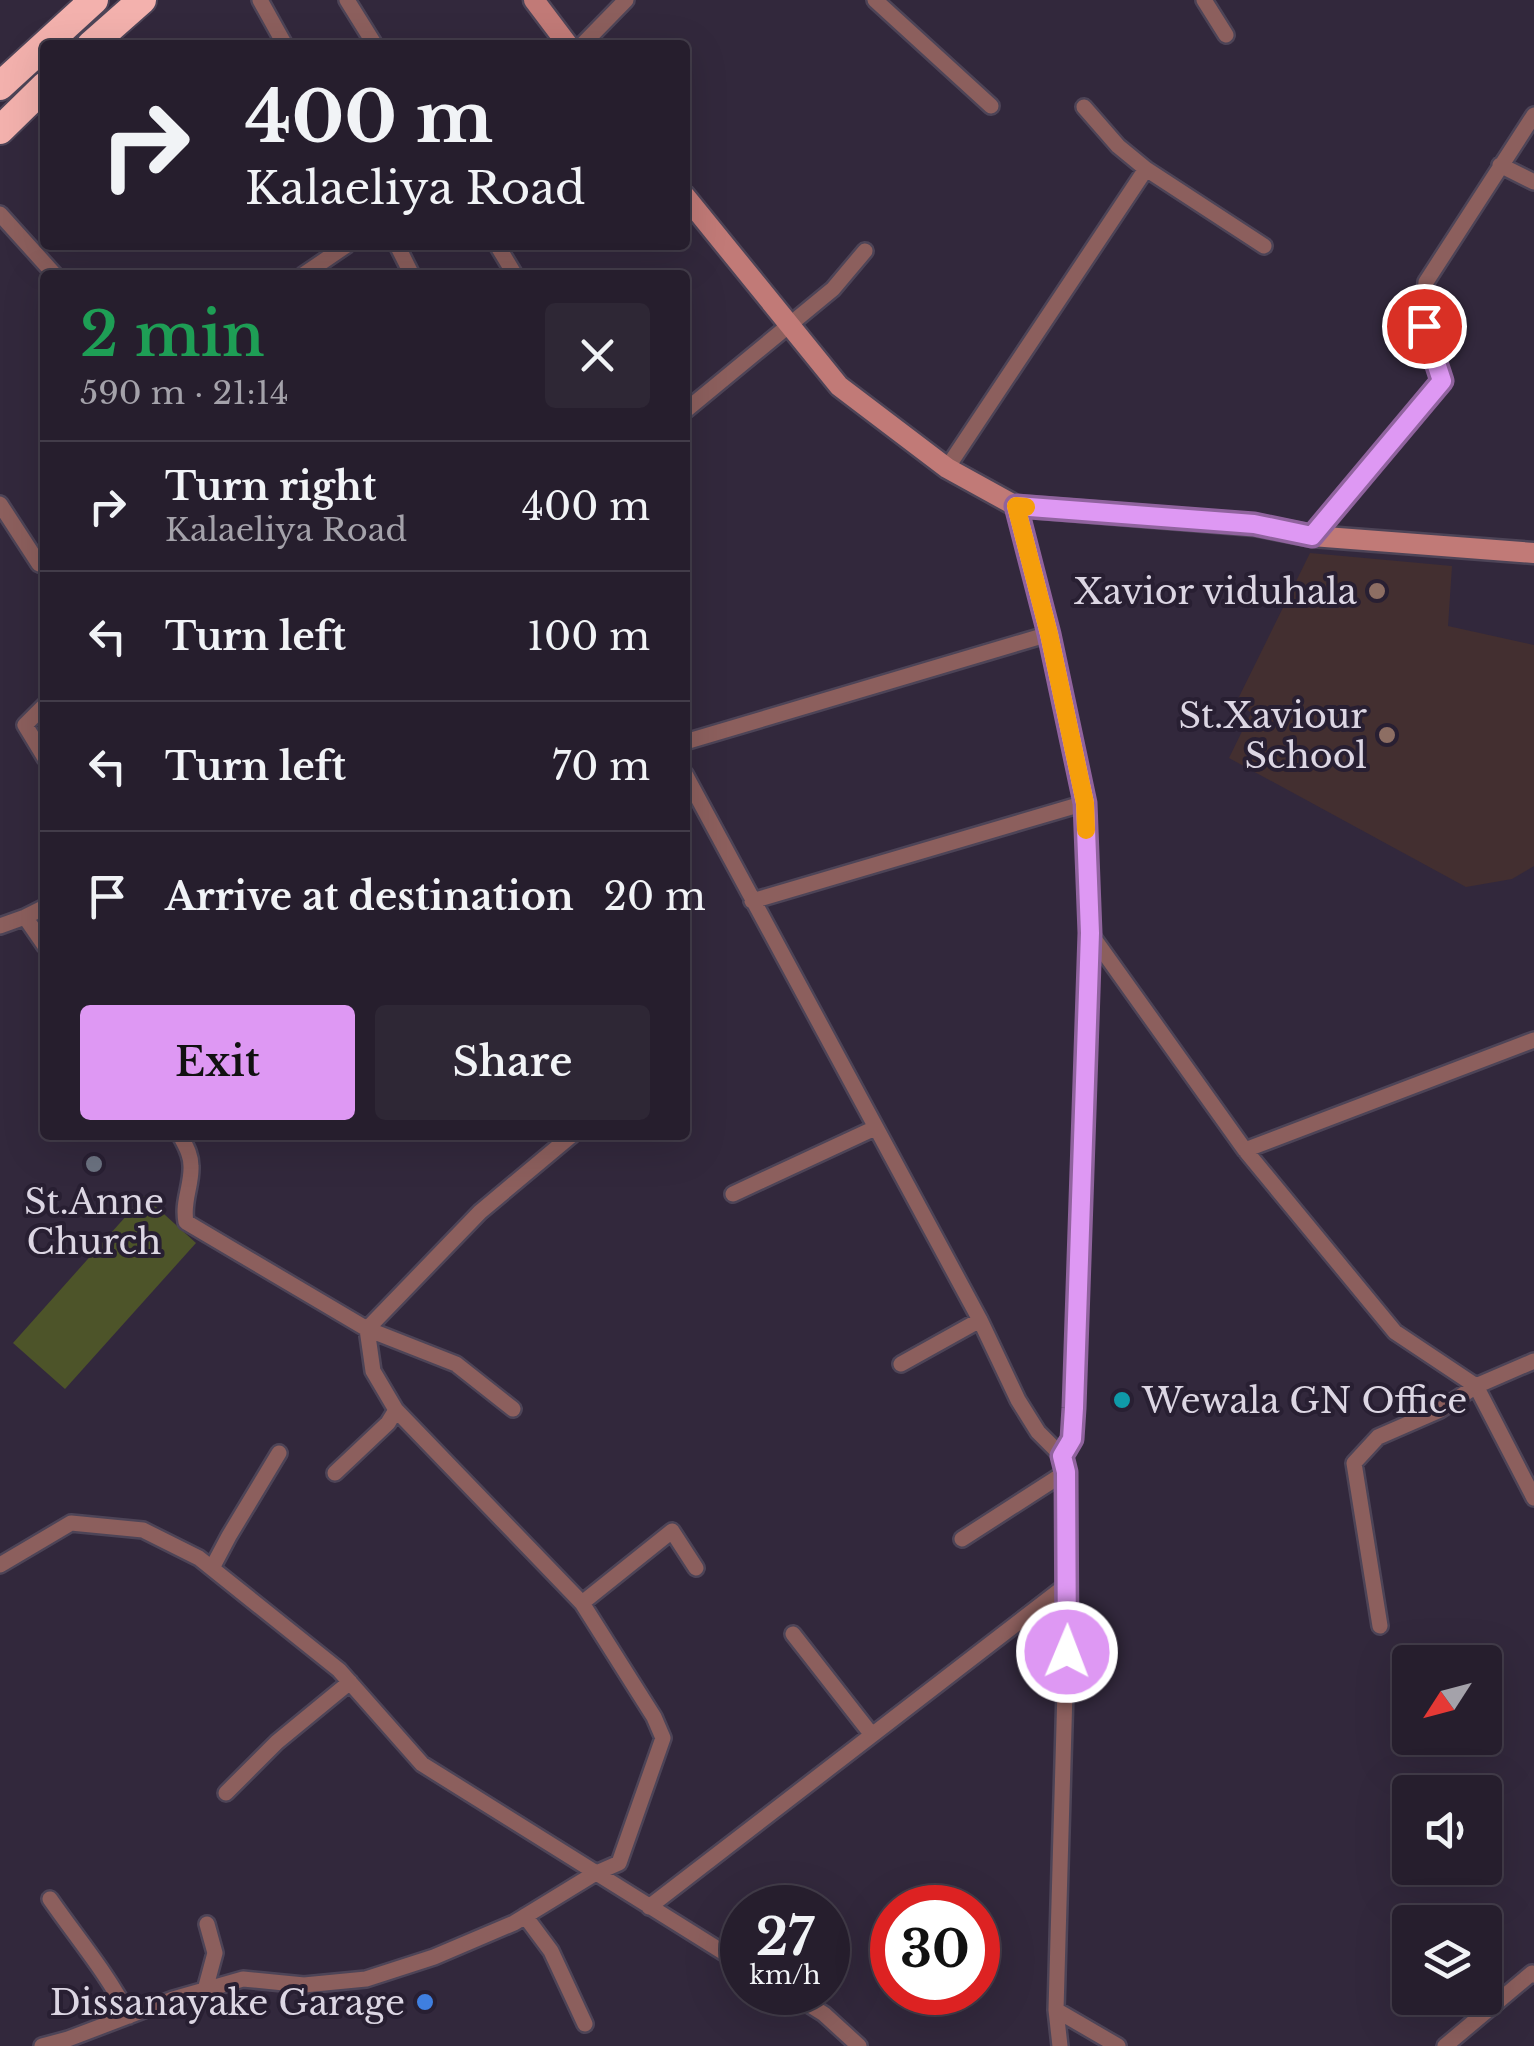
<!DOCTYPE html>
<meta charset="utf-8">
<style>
:root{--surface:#261e2d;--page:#2e2735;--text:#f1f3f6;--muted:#a4a2aa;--line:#423c49;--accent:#de98f3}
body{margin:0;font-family:"Libre Baskerville",serif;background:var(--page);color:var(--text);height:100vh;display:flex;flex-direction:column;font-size:38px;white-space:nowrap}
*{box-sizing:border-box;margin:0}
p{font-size:32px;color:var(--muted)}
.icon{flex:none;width:55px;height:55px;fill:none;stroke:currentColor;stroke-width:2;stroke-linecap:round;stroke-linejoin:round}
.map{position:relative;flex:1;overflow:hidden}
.details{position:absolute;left:40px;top:270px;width:650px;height:870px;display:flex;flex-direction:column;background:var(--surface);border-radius:10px;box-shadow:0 10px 40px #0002,0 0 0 2px var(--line)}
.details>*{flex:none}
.hud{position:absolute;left:40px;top:40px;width:650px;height:210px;border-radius:10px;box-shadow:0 10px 40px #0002,0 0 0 2px var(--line);background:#261e2d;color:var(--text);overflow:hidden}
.needle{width:65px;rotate:234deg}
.buttons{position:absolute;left:1392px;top:1645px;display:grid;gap:20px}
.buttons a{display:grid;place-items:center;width:110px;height:110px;border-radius:10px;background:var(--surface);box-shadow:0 10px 40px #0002,0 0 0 2px var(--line);font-size:50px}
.speed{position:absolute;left:720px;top:1885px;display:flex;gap:20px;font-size:50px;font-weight:700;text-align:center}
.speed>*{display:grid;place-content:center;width:130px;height:130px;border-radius:50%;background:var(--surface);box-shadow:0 10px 40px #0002,0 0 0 2px var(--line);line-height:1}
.speed small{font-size:25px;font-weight:400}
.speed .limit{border:15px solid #d22;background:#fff;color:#111}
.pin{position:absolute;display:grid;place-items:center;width:85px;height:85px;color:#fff;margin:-42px;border:5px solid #fff;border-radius:50%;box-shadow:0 2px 10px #0007}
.me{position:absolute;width:110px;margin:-55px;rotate:1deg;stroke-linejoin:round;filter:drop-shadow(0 0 8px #0008)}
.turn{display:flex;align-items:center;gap:35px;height:210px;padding:0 40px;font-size:45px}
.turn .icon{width:130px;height:130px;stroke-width:2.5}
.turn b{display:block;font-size:70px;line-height:85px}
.round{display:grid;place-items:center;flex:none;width:105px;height:105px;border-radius:10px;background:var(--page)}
.summary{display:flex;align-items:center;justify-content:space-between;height:170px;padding:0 40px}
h1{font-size:60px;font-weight:600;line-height:75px;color:#1e9e55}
.button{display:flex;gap:20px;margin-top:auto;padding:20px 40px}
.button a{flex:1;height:115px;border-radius:10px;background:var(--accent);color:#111;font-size:40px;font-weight:600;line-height:115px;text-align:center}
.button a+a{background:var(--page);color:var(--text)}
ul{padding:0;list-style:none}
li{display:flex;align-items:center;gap:30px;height:130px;padding:0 40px;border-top:2px solid var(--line)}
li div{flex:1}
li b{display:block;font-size:38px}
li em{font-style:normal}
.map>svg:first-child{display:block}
.education{fill:#432f30}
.green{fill:#4d5429}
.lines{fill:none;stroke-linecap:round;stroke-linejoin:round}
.street-casing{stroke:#4d4457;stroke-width:20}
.secondary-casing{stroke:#4d4457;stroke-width:25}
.highway-casing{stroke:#4d4457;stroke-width:32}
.street{stroke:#8c5f5d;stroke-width:15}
.secondary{stroke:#c17a77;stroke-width:20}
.highway{stroke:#f3b1ad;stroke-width:28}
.route-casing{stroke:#90639e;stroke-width:25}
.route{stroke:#de98f3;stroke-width:18}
.slow{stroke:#f59e0b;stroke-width:18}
.education-dot{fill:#8d6e63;stroke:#281f32;stroke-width:4}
.worship-dot{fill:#6b7280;stroke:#281f32;stroke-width:4}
.culture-dot{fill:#0f9aa8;stroke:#281f32;stroke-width:4}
.shop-dot{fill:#3f7fe0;stroke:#281f32;stroke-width:4}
.labels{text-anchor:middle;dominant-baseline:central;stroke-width:8;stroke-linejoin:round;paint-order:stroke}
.poi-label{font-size:35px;fill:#dcd6e3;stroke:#281f32;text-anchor:end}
</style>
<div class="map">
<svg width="1534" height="2046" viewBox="0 0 1534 2046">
<rect width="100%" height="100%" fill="#32283c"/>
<path class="education" d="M 1310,553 L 1452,566 L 1448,626 L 1534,645 L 1534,866 L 1512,879 L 1466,887 L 1229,758 L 1251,713 L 1237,701 Z"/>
<path class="green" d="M 144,1196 L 196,1243 L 65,1389 L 13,1343 Z"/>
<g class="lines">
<defs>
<path id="street" d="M 260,0 L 285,45
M 347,0 L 375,45
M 875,0 L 991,106
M 1204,0 L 1226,35
M 582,45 L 626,0
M 1084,107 L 1118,146 L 1146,169
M 1500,165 L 1534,182
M 0,214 L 55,275
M 397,245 L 412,275
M 497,245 L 515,275
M 303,275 L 347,245
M 685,411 L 833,289 L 865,251
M 947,468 L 1146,169 L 1264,246
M 0,504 L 39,564
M 1016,506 L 1049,634 L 1085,803 L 1090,933 L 1074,1408 L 1072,1439 L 1062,1456 L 1066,1472 L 1068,1584 L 1056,2010 L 1060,2046
M 1312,536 L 1442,381 L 1423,327 L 1426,282 L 1534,115
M 45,705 L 25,725 L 45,758
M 685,742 L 1049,634
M 685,774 L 980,1320 L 1018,1400 L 1038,1432 L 1062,1456
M 752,901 L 1085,803
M 25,917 L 45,946
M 0,926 L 25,917 L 45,907
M 1090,933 L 1245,1150 L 1395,1332 L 1476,1386 L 1534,1361
M 1245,1150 L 1534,1040
M 733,1194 L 875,1128
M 901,1364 L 980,1320
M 513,1409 L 456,1364 L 367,1329 L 480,1212 L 572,1135
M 335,1473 L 388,1423 L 396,1410
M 962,1539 L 1066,1472
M 0,1565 L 71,1523 L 143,1530 L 199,1558 L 339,1670 L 422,1764 L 742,1964
M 212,1568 L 229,1536 L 279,1453
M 582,1603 L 672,1531 L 696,1568
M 1380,1626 L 1354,1463 L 1378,1437 L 1440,1410 L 1476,1386 L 1534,1498
M 793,1634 L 872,1735
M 226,1793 L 277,1742 L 350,1682
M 50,1899 C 77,1938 107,1973 129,2016
M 649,1907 L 1068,1584
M 525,1916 L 551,1951 L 585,2024
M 205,1990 L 215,1953 L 207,1924
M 789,1992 L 824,2014 L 859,2046
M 1056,2010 L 1118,2046
M 42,2046 L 68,2039 L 173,1999 L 243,1979 L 304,1985 L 366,1979 L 434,1957 L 514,1923 L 594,1874 L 619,1863 L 663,1738 L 654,1717 L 582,1603 L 396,1410 L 373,1371 L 367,1329 L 186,1222 C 182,1202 192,1185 191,1166 C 191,1154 185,1145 180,1135
M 1445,2046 L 1532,1973 L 1534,1975"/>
<path id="secondary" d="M 534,0 L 568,45
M 685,196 L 839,386 L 947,468 L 1016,506 L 1255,525 L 1312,536 L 1534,553"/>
<path id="highway" d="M 91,45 L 142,0
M 0,86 L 94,0
M 0,130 L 45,86"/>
</defs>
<use href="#street" class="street-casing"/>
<use href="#secondary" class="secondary-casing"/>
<use href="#highway" class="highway-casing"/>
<use href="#street" class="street"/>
<use href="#secondary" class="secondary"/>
<use href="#highway" class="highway"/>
</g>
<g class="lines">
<defs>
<path id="route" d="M 1067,1652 L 1066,1472 L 1062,1456 L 1072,1439 L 1074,1408 L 1090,933 L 1085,803 L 1049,634 L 1016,506 L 1254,524 L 1312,536 L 1442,381 L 1424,326"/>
</defs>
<use href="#route" class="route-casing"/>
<use href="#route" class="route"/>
<path class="slow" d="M 1026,507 L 1016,506 L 1049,634 L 1085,803 L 1086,830"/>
</g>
<g class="education-dot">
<circle cx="1377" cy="591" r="10"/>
<circle cx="1387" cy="735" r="10"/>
</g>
<circle class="worship-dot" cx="94" cy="1164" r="10"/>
<circle class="culture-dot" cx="1122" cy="1400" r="10"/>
<circle class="shop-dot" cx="425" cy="2002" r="10"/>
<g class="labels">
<g class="poi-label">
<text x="1357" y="591">Xavior viduhala</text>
<text x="1367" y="715">St.Xaviour<tspan x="1367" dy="40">School</tspan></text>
<text x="94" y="1201" text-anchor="middle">St.Anne<tspan x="94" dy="40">Church</tspan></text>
<text x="1142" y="1400" text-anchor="start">Wewala GN Office</text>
<text x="405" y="2002">Dissanayake Garage</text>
</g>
</g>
</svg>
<div class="buttons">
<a><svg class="needle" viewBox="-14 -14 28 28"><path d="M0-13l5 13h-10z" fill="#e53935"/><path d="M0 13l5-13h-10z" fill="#a4a2aa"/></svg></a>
<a><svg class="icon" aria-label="sound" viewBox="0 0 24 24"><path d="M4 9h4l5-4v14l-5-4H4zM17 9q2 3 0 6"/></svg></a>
<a><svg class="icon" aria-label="layers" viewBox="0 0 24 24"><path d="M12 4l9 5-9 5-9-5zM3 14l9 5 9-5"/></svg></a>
</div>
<div class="speed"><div>27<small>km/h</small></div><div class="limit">30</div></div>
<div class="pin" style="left:1424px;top:326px;background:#d93025"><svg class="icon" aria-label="arrive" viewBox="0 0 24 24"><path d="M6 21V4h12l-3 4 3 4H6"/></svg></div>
<svg class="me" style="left:1067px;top:1652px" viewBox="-20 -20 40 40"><circle r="17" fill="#de98f3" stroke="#fff" stroke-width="3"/><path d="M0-11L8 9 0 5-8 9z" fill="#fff"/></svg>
<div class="hud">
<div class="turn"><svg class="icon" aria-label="right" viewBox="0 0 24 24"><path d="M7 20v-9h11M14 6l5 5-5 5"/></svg><div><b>400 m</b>Kalaeliya Road</div></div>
</div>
<section class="details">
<div class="summary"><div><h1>2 min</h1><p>590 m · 21:14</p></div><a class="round"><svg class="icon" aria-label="close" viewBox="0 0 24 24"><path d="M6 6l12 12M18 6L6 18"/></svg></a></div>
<ul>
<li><svg class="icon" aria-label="right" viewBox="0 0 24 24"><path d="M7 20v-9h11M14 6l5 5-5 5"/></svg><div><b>Turn right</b><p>Kalaeliya Road</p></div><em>400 m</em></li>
<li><svg class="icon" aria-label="left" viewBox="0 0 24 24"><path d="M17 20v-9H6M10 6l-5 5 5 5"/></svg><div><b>Turn left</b></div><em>100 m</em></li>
<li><svg class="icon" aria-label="left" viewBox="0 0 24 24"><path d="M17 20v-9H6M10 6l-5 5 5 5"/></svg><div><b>Turn left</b></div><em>70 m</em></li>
<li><svg class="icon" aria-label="arrive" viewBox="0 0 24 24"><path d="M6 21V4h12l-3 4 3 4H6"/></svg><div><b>Arrive at destination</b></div><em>20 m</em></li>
</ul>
<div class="button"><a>Exit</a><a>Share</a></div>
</section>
</div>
